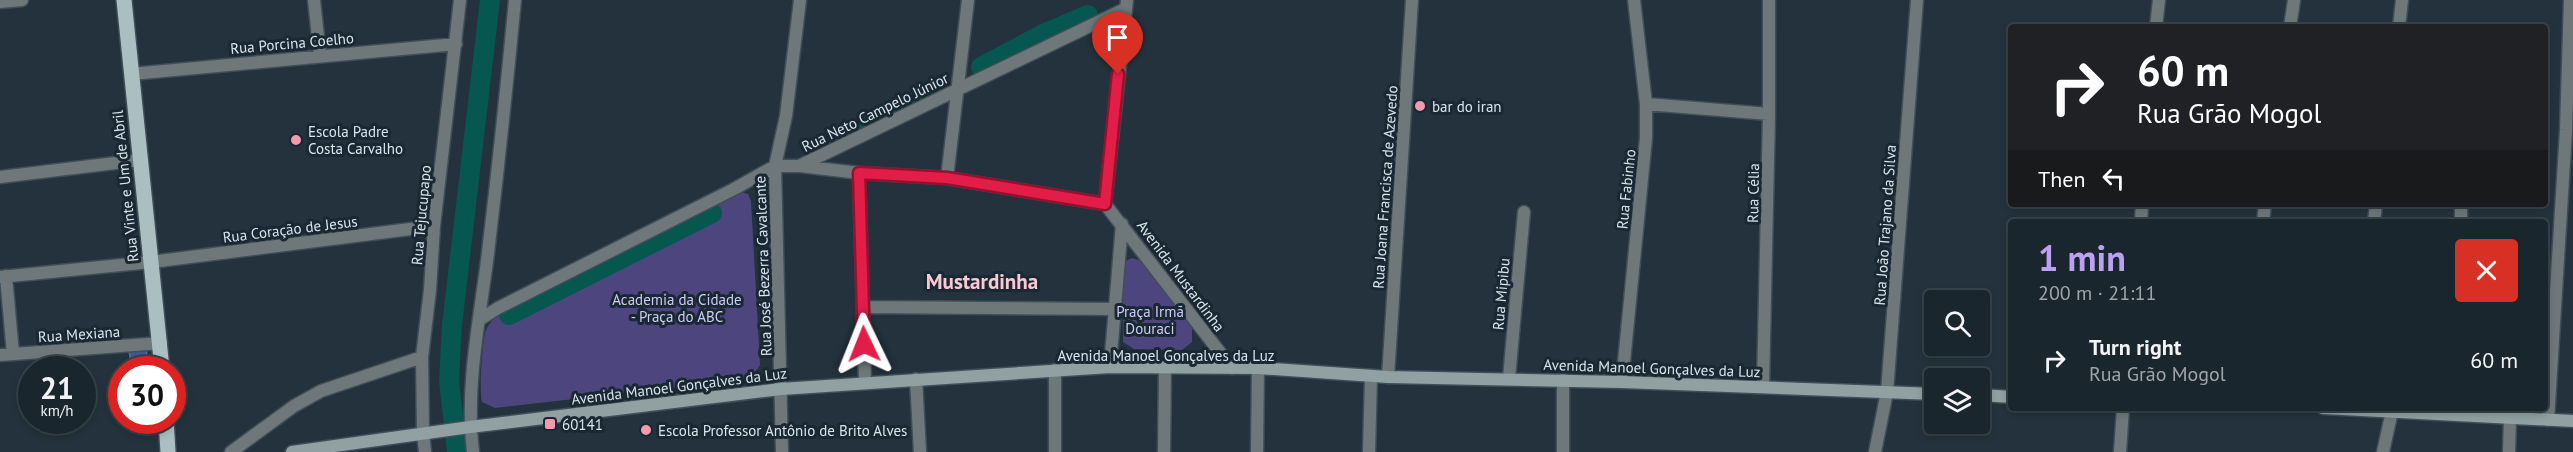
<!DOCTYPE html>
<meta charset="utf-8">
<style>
:root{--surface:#1a262d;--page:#273239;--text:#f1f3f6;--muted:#9fa5aa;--line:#384349;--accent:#bca0f2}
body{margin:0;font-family:"PT Sans",sans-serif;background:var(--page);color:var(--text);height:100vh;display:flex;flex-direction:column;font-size:22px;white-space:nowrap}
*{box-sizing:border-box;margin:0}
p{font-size:20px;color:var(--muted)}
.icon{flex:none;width:33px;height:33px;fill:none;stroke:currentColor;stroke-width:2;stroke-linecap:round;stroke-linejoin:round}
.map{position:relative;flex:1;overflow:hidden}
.side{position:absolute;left:2008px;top:219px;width:540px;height:192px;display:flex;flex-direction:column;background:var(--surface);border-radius:6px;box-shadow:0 3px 9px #0003,0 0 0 2px var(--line)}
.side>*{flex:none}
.banner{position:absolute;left:2008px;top:24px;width:540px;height:183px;border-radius:6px;box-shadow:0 3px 9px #0003,0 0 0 2px var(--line);background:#202124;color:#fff;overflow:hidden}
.buttons{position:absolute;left:1924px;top:290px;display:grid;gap:12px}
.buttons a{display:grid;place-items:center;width:66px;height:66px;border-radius:6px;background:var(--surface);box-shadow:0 3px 9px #0003,0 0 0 2px var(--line);font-size:30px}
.speed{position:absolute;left:18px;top:356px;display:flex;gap:12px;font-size:30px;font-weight:700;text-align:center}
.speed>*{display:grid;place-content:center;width:78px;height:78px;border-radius:50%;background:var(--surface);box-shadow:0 3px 9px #0003,0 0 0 2px var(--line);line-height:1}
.speed small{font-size:15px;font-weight:400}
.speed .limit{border:9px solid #d22;background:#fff;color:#111}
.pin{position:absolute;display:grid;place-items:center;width:51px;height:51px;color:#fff;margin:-62px -26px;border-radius:50% 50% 50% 0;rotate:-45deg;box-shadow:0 0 6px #0007}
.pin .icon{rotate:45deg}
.me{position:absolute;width:66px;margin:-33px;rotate:358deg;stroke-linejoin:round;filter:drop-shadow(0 0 4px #0008)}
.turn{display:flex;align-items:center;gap:21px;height:126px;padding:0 30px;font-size:27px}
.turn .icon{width:78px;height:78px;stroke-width:2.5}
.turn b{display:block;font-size:42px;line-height:51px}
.then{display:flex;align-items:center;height:57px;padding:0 30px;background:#0003;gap:12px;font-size:22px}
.round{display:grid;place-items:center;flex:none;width:63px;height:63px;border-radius:6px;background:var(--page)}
.head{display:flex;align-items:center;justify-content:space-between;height:102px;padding:0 30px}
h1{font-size:36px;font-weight:600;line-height:45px;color:var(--accent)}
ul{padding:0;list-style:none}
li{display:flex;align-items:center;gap:18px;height:78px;padding:0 30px}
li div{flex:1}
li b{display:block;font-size:22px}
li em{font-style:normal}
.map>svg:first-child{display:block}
.green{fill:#4d457d}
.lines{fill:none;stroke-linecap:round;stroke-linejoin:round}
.canal{stroke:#05574f;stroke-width:20}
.building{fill:#3d5a93;stroke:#5670a0;stroke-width:1.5}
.minor-casing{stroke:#404e58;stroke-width:15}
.tertiary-casing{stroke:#404e58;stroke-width:15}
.secondary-casing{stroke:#404e58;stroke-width:15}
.primary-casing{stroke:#404e58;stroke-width:18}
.minor{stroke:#6e787a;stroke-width:12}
.tertiary{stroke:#6e787a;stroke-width:12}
.secondary{stroke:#90a0a3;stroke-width:12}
.primary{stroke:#abbfc3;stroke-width:15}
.route-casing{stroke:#92132f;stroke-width:15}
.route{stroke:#e11d48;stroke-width:10}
.poi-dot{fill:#f39aab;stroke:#192832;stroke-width:2}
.labels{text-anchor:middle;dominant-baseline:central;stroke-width:6;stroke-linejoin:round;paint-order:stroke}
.street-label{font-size:15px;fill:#dae4ea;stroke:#192832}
.poi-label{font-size:15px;fill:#dae4ea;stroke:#192832;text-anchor:start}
.park-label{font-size:15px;fill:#cecbf6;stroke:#192832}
.district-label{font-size:21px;font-weight:bold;fill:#fcc8d1;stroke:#192832}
</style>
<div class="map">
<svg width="2573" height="452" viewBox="0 0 2573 452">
<rect width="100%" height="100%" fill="#23323c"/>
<path class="green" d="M 737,191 L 748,194 L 751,201 L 760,365 C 751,380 740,380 724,382 L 495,408 L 482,402 C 479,392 482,340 486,330 C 491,318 507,309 517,301 Z
M 1132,258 L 1142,261 L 1192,327 L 1192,342 L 1182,350 L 1134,349 L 1123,342 L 1122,266 L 1123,262 Z"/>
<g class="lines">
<path class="canal" d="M 981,67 L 1043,34 L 1088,15
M 843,139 L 935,92
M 509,315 L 712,213
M 457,452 L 449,381 L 452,325 L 490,0"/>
</g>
<path class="building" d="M 146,349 L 149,368 L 132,369 L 129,351 Z"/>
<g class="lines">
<defs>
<path id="minor" d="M 314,0 L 320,55
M 0,2 L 22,0
M 2156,27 L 2159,0
M 2290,27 L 2294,0
M 2399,27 L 2402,0
M 131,74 L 456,44
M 1646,104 L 1769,114
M 800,166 L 859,173 L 947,178 L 1105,204
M 859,173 L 865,382
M 0,177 L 140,160
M 947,178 L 968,0
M 1105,204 L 1232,368
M 1105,204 L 1127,0
M 2141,222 L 2142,204
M 2263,222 L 2265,204
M 2374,222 L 2376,204
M 2461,222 L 2461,204
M 6,276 L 13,354
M 0,277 L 151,262 L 434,226
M 863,307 L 1115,309
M 479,320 L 498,308 L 734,189 L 775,166 L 799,166 L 1125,9
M 0,355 L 161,343
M 1110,367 L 1122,224
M 1388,377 L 1412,0
M 1509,378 L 1524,212
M 916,379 L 920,452
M 1622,382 L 1646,138 L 1646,104 L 1634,0
M 1763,387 L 1769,114 L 1769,0
M 2548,420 L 2566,130 L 2570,0
M 231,452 L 294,406 L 321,391 L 422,357
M 425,452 L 423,433 L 422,357 L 430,290 L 434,226 L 460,0
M 473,452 C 465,387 480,318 488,253 C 498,169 507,85 515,0
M 782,452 L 775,166 L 786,116 L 800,0
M 1055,452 L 1055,370
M 1164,452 L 1165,367
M 1257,452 L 1258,368
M 1369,452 L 1371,376
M 1563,452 L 1563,380
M 1875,452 L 1887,392
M 2120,452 L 2123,408
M 2383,452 L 2392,411
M 2509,452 L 2510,418"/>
<path id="tertiary" d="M 1887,392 L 1917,0"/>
<path id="secondary" d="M 1980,395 L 2012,397
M 2323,408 L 2573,421
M 292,452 L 470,427 L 781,389 L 1110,367 L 1258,368 L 1388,377 L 1622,382 L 1935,394"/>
<path id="primary" d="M 124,0 L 162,369
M 166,420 L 168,452"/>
</defs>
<use href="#minor" class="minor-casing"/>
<use href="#tertiary" class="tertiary-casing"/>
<use href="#secondary" class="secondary-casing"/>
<use href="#primary" class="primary-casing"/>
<use href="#minor" class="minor"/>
<use href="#tertiary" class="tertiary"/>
<use href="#secondary" class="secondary"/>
<use href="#primary" class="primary"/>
</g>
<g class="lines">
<defs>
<path id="route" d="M 864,344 L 859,173 L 947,178 L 1105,204 L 1118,74"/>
</defs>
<use href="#route" class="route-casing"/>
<use href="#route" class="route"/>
</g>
<g class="poi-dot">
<circle cx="1420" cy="106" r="6"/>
<circle cx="296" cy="140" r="6"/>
<rect x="544" y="418" width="12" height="12" rx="3"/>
<circle cx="646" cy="430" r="6"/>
</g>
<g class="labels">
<g class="street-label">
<text transform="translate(292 43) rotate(-5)">Rua Porcina Coelho</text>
<text transform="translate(875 112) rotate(-26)">Rua Neto Campelo Júnior</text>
<text transform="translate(125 186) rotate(-96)">Rua Vinte e Um de Abril</text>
<text transform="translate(1385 187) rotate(-86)">Rua Joana Francisca de Azevedo</text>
<text transform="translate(1626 189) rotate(-84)">Rua Fabinho</text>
<text transform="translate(1753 193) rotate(-89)">Rua Célia</text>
<text transform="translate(421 215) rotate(-85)">Rua Tejucupapo</text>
<text transform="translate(1885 225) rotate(-86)">Rua João Trajano da Silva</text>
<text transform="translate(290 229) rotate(-7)">Rua Coração de Jesus</text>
<text transform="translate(763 266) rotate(-92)">Rua José Bezerra Cavalcante</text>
<text transform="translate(1181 276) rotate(53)">Avenida Mustardinha</text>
<text transform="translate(1501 294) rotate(-85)">Rua Mipibu</text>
<text transform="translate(79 334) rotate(-4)">Rua Mexiana</text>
<text x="1166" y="355">Avenida Manoel Gonçalves da Luz</text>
<text transform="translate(1652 368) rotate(2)">Avenida Manoel Gonçalves da Luz</text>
<text transform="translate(679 386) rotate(-7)">Avenida Manoel Gonçalves da Luz</text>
</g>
<g class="poi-label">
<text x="1432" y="106">bar do iran</text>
<text x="308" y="131">Escola Padre<tspan x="308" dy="17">Costa Carvalho</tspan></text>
<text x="562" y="424">60141</text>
<text x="658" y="430">Escola Professor Antônio de Brito Alves</text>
</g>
<g class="park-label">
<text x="677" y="299">Academia da Cidade<tspan x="677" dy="17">- Praça do ABC</tspan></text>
<text x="1150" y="311">Praça Irmã<tspan x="1150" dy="17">Douraci</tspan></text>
</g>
<g class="district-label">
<text x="982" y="281">Mustardinha</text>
</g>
</g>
</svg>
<div class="buttons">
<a><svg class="icon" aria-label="search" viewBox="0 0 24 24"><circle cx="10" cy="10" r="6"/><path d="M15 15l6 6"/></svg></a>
<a><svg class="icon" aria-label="layers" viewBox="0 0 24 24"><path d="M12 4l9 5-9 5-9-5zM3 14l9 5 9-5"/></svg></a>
</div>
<div class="speed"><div>21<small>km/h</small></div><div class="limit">30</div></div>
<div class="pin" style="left:1118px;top:74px;background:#d93025"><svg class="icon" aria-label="arrive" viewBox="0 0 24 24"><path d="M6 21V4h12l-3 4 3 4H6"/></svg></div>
<svg class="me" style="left:864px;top:344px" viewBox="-20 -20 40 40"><path d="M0-17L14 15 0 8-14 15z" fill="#e11d48" stroke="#fff" stroke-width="4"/></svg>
<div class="banner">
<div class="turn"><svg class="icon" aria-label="right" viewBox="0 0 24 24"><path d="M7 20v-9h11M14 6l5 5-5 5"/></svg><div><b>60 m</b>Rua Grão Mogol</div></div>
<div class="then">Then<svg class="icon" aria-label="left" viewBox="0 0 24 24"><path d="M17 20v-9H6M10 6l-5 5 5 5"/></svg></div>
</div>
<section class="side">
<div class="head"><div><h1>1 min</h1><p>200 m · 21:11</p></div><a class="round" style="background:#d93025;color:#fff"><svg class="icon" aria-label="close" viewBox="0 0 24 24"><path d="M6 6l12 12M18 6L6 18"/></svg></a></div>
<ul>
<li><svg class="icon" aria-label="right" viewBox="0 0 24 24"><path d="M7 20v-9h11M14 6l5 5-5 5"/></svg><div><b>Turn right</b><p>Rua Grão Mogol</p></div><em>60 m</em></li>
</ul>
</section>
</div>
